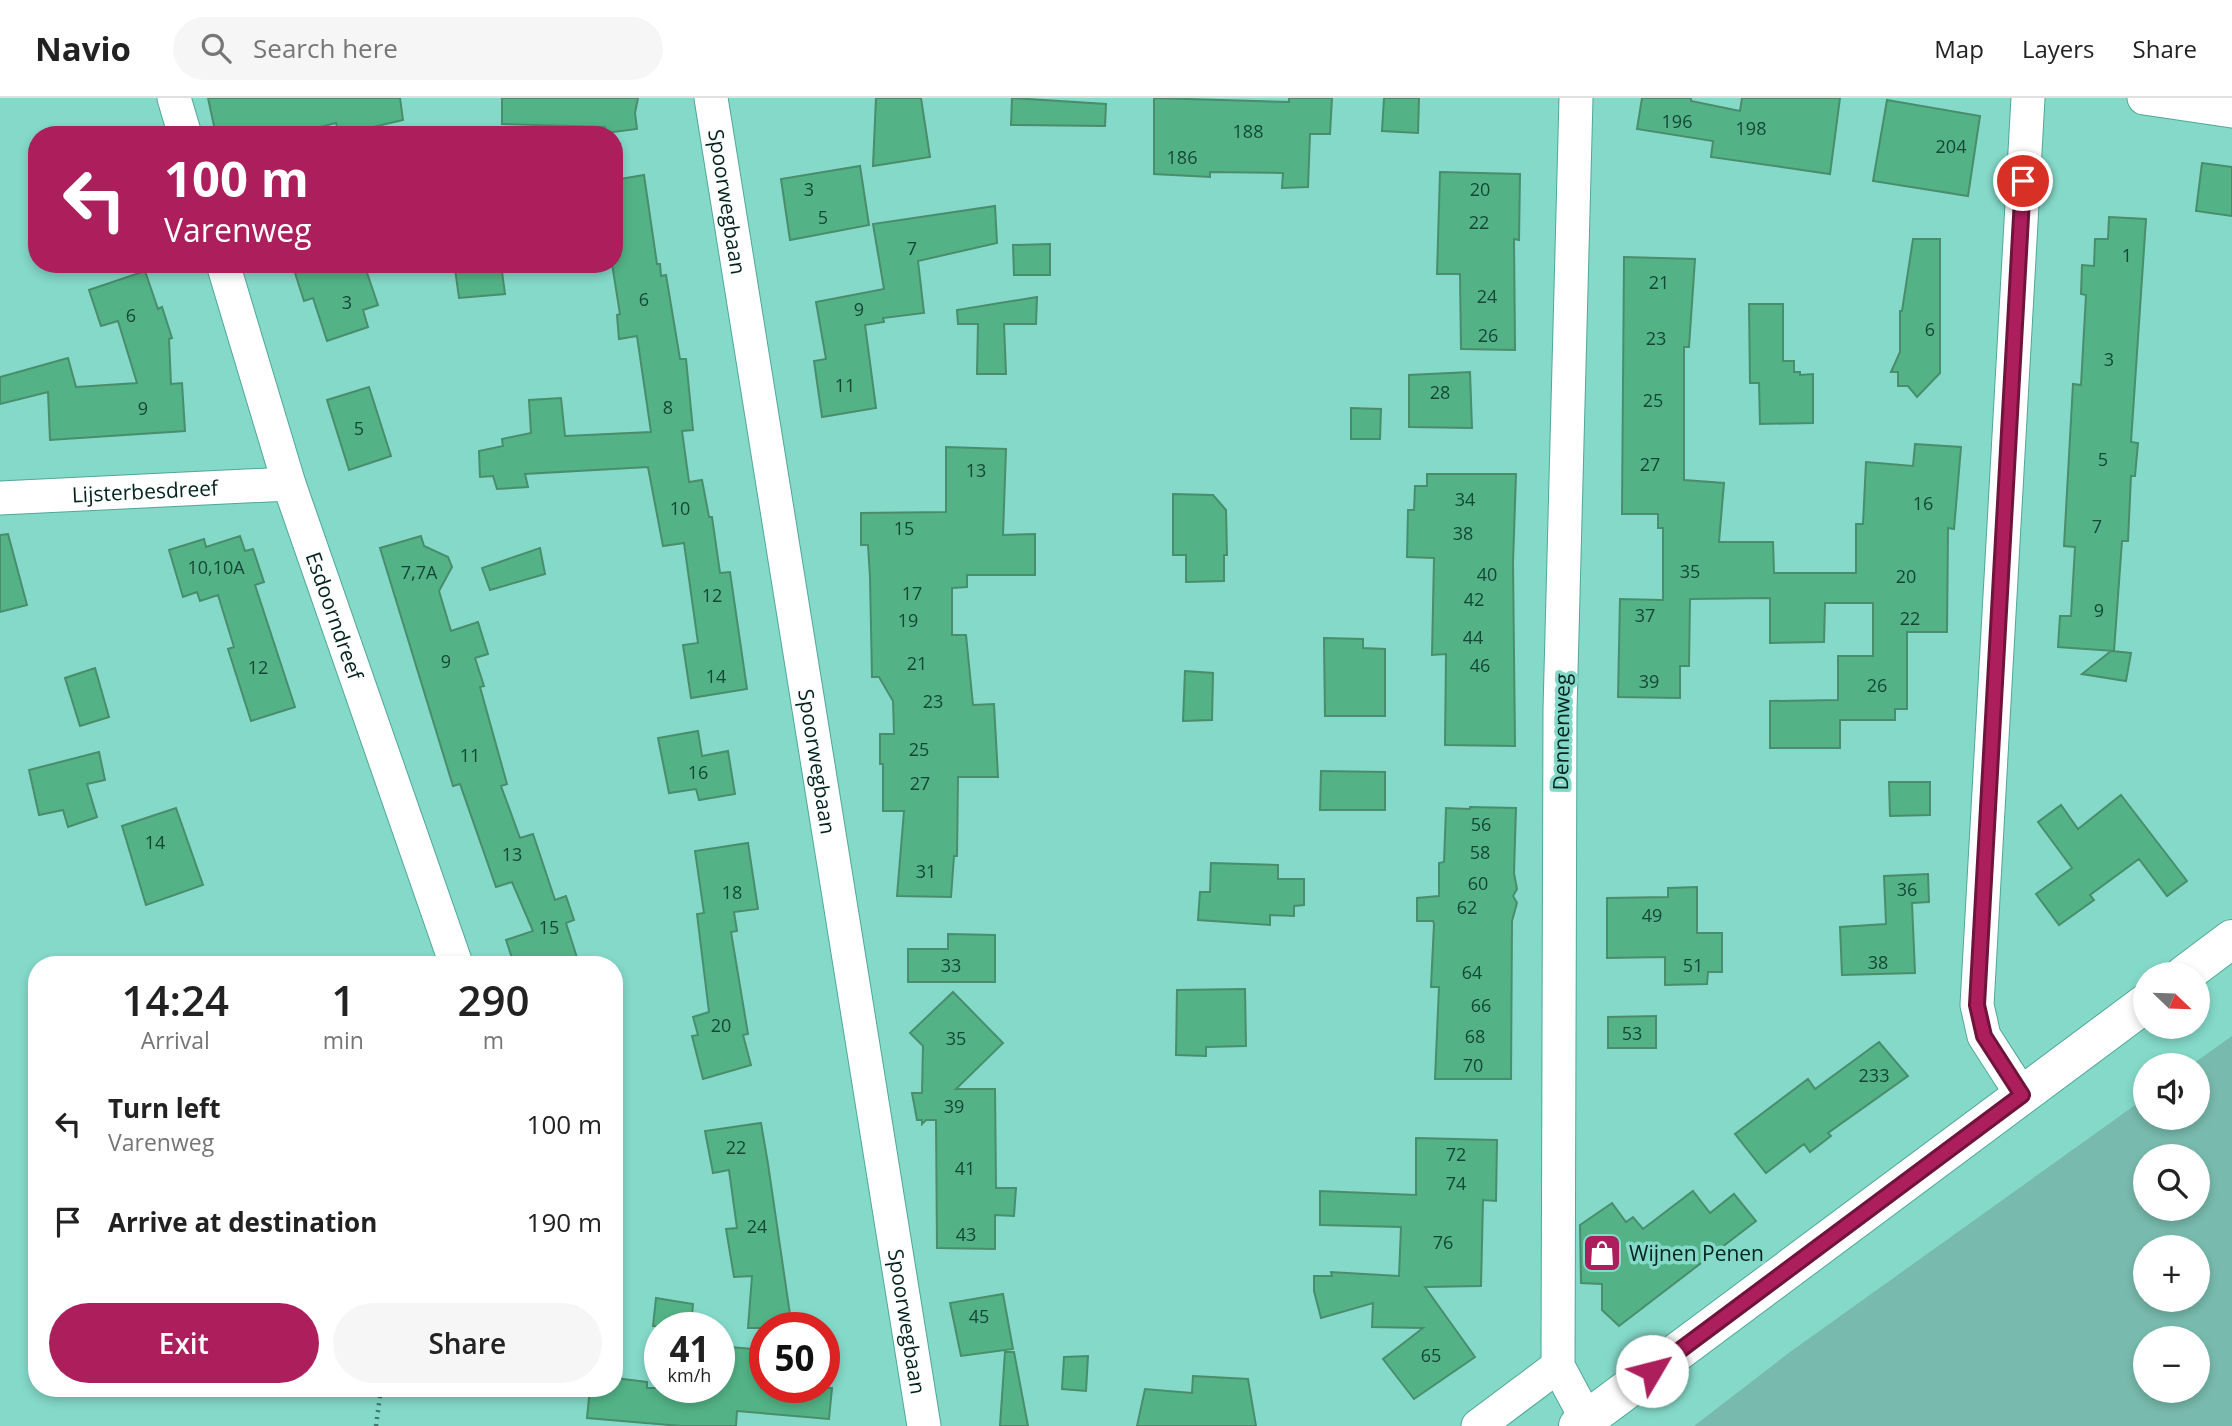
<!DOCTYPE html>
<meta charset="utf-8">
<style>
:root{--surface:#fff;--page:#f6f6f6;--text:#222;--muted:#767676;--line:#e0e0e0;--accent:#ac1f5c}
body{margin:0;font-family:"Open Sans",sans-serif;background:var(--page);color:var(--text);height:100vh;display:flex;flex-direction:column;font-size:26px;white-space:nowrap}
*{box-sizing:border-box;margin:0}
p{font-size:23px;color:var(--muted)}
.icon{flex:none;width:38px;height:38px;fill:none;stroke:currentColor;stroke-width:2;stroke-linecap:round;stroke-linejoin:round}
.map{position:relative;flex:1;overflow:hidden}
.sheet{position:absolute;left:28px;top:858px;width:595px;height:441px;display:flex;flex-direction:column;background:var(--surface);border-radius:28px;box-shadow:0 4px 10px #0003}
.sheet>*{flex:none}
.hud{position:absolute;left:28px;top:28px;width:595px;height:147px;border-radius:28px;box-shadow:0 4px 10px #0003;background:#ac1f5c;color:#fff;overflow:hidden}
.needle{width:46px;rotate:113deg}
.fabs{position:absolute;left:2133px;top:864px;display:grid;gap:14px}
.fabs a{display:grid;place-items:center;width:77px;height:77px;border-radius:50%;background:var(--surface);box-shadow:0 4px 10px #0003;font-size:35px}
.speed{position:absolute;left:644px;top:1214px;display:flex;gap:14px;font-size:35px;font-weight:700;text-align:center}
.speed>*{display:grid;place-content:center;width:91px;height:91px;border-radius:50%;background:var(--surface);box-shadow:0 4px 10px #0003;line-height:1}
.speed small{font-size:18px;font-weight:400}
.speed .limit{border:10px solid #d22;background:#fff;color:#111}
.pin{position:absolute;display:grid;place-items:center;width:60px;height:60px;color:#fff;margin:-30px;border:4px solid #fff;border-radius:50%;box-shadow:0 2px 7px #0007}
.me{position:absolute;width:77px;margin:-38px;rotate:53deg;stroke-linejoin:round;filter:drop-shadow(0 0 5px #0008)}
.turn{display:flex;align-items:center;gap:24px;height:147px;padding:0 21px;font-size:32px}
.turn .icon{width:91px;height:91px;stroke-width:2.5}
.turn b{display:block;font-size:49px;line-height:60px}
.eta{display:flex;justify-content:space-evenly;align-items:center;height:119px;text-align:center}
.eta b{font-size:42px;font-weight:600;line-height:49px}
.button{display:flex;gap:14px;margin-top:auto;padding:14px 21px}
.button a{flex:1;height:80px;border-radius:42px;background:var(--accent);color:#fff;font-size:28px;font-weight:600;line-height:80px;text-align:center}
.button a+a{background:var(--page);color:var(--text)}
ul{padding:0;list-style:none}
li{display:flex;align-items:center;gap:21px;height:98px;padding:0 21px}
li div{flex:1}
li b{display:block;font-size:26px}
li em{font-style:normal}
header{display:flex;align-items:center;gap:42px;box-sizing:border-box;height:98px;padding:0 35px;background:var(--surface);border-bottom:2px solid var(--line)}
header strong{font-size:33px}
nav{display:flex;gap:38px;margin-inline-start:auto;font-size:24px}
.search{width:490px;height:63px;background:var(--page);display:flex;align-items:center;gap:18px;box-sizing:border-box;padding:0 24px;border-radius:38px;color:var(--muted);font-size:26px}
.map>svg:first-child{display:block}
.green{fill:#78bbae;fill-rule:evenodd}
.building{fill:#53b386;stroke:#498d6c;stroke-width:2}
.lines{fill:none;stroke-linecap:round;stroke-linejoin:round}
.minor-casing{stroke:#51a798;stroke-width:35}
.secondary-casing{stroke:#51a798;stroke-width:40}
.path{stroke:#3e796e;stroke-width:4.5;stroke-dasharray:2 5;stroke-linecap:butt}
.minor{stroke:#fff;stroke-width:33}
.secondary{stroke:#fff;stroke-width:38}
.route-casing{stroke:#70143c;stroke-width:18}
.route{stroke:#ac1f5c;stroke-width:12}
.labels{text-anchor:middle;dominant-baseline:central;stroke-width:7;stroke-linejoin:round;paint-order:stroke}
.number-label{font-size:18px;fill:#154737}
.street-label{font-size:21px;fill:#00231d;stroke:#84d9c9}
.poi-label{font-size:21px;fill:#00231d;stroke:#84d9c9;text-anchor:start}
</style>
<header>
<strong>Navio</strong>
<div class="search"><svg class="icon" aria-label="search" viewBox="0 0 24 24"><circle cx="10" cy="10" r="6"/><path d="M15 15l6 6"/></svg>Search here</div>
<nav><a>Map</a><a>Layers</a><a>Share</a></nav>
</header>
<div class="map">
<svg width="2232" height="1328" viewBox="0 0 2232 1328">
<rect width="100%" height="100%" fill="#84d9c9"/>
<path class="green" d="M 2232,938 L 2232,1328 L 1694,1328 L 1790,1254 L 2145,1000 L 2146,1020 L 2198,1020 L 2198,968 L 2190,968 ZM 2146,1059 L 2198,1059 L 2198,1111 L 2146,1111 ZM 2146,1150 L 2198,1150 L 2198,1202 L 2146,1202 ZM 2146,1241 L 2198,1241 L 2198,1293 L 2146,1293 Z"/>
<path class="building" d="M 208,0 L 400,0 L 403,22 L 339,37 L 336,25 L 288,37 L 216,37 Z
M 502,0 L 638,0 L 635,15 L 637,31 L 606,35 L 605,29 L 502,26 Z
M 876,0 L 921,0 L 930,59 L 873,68 Z
M 1012,0 L 1106,6 L 1105,28 L 1011,27 Z
M 1154,0 L 1289,4 L 1289,0 L 1332,0 L 1330,36 L 1310,36 L 1308,89 L 1282,90 L 1283,75 L 1210,74 L 1210,79 L 1154,76 Z
M 1384,0 L 1419,0 L 1418,35 L 1382,33 Z
M 1642,0 L 1691,0 L 1691,3 L 1740,13 L 1742,0 L 1840,0 L 1830,76 L 1711,59 L 1713,43 L 1637,31 Z
M 1887,2 L 1980,18 L 1968,98 L 1873,83 Z
M 2202,65 L 2232,69 L 2232,118 L 2196,113 Z
M 860,68 L 869,127 L 790,142 L 781,81 Z
M 1440,74 L 1520,76 L 1519,142 L 1514,141 L 1515,252 L 1461,251 L 1460,176 L 1437,176 Z
M 644,77 L 657,166 L 660,166 L 661,178 L 666,177 L 680,261 L 686,261 L 693,332 L 682,333 L 689,384 L 702,382 L 709,419 L 712,419 L 720,475 L 730,474 L 747,591 L 691,600 L 683,547 L 698,545 L 684,445 L 663,448 L 648,369 L 525,376 L 528,389 L 497,391 L 493,378 L 480,379 L 479,353 L 503,348 L 502,341 L 531,335 L 529,302 L 561,300 L 565,338 L 651,334 L 637,238 L 619,241 L 617,217 L 620,216 L 612,166 L 614,82 Z
M 995,108 L 997,145 L 918,163 L 924,215 L 883,220 L 884,224 L 865,227 L 876,310 L 822,319 L 814,263 L 826,261 L 816,204 L 884,191 L 873,126 Z
M 2109,119 L 2146,121 L 2131,344 L 2138,345 L 2135,378 L 2131,378 L 2128,443 L 2122,443 L 2114,553 L 2058,549 L 2060,518 L 2071,518 L 2075,449 L 2064,448 L 2073,286 L 2081,287 L 2086,197 L 2081,196 L 2082,167 L 2094,168 L 2095,141 L 2108,141 Z
M 1913,141 L 1940,141 L 1940,275 L 1917,299 L 1908,288 L 1898,288 L 1898,274 L 1891,274 L 1900,254 L 1900,213 L 1902,213 Z
M 1050,146 L 1050,177 L 1014,177 L 1013,147 Z
M 1624,159 L 1695,161 L 1689,249 L 1684,249 L 1684,382 L 1724,385 L 1719,444 L 1773,444 L 1774,475 L 1856,475 L 1856,426 L 1863,426 L 1866,364 L 1913,368 L 1915,346 L 1961,349 L 1954,431 L 1948,430 L 1947,534 L 1907,534 L 1907,611 L 1895,611 L 1895,622 L 1840,622 L 1840,650 L 1770,650 L 1770,603 L 1838,602 L 1838,558 L 1873,558 L 1873,505 L 1825,505 L 1824,544 L 1770,545 L 1770,500 L 1690,501 L 1689,568 L 1680,568 L 1680,600 L 1618,599 L 1620,501 L 1663,502 L 1663,430 L 1658,430 L 1658,416 L 1622,416 Z
M 322,166 L 364,166 L 378,207 L 363,212 L 368,229 L 327,243 L 313,200 L 304,203 L 295,175 Z
M 467,166 L 501,166 L 505,196 L 459,200 L 455,171 L 467,170 Z
M 145,173 L 158,211 L 162,209 L 172,240 L 169,241 L 171,286 L 182,285 L 185,333 L 50,342 L 48,294 L 0,306 L 0,279 L 68,260 L 76,289 L 137,285 L 118,223 L 101,228 L 89,192 Z
M 1037,199 L 1036,226 L 1004,226 L 1006,276 L 977,276 L 978,226 L 958,226 L 957,212 Z
M 1749,206 L 1783,206 L 1783,263 L 1794,263 L 1794,274 L 1800,274 L 1800,277 L 1813,276 L 1813,325 L 1760,326 L 1759,285 L 1750,285 Z
M 1470,274 L 1472,330 L 1409,329 L 1409,277 Z
M 369,289 L 391,358 L 349,372 L 327,302 Z
M 1351,310 L 1381,311 L 1380,341 L 1351,341 Z
M 946,349 L 1006,351 L 1003,437 L 1035,436 L 1035,477 L 967,477 L 967,489 L 952,490 L 952,537 L 966,537 L 973,607 L 994,606 L 998,679 L 958,679 L 957,758 L 954,758 L 951,799 L 897,798 L 904,713 L 883,713 L 883,666 L 880,666 L 880,636 L 894,636 L 893,603 L 879,579 L 872,579 L 870,479 L 868,447 L 861,447 L 861,415 L 946,414 Z
M 1427,376 L 1516,376 L 1513,465 L 1515,648 L 1445,647 L 1446,556 L 1432,557 L 1434,460 L 1407,459 L 1408,412 L 1414,412 L 1415,388 L 1427,388 Z
M 1173,396 L 1213,397 L 1226,412 L 1227,457 L 1224,457 L 1224,483 L 1186,484 L 1186,457 L 1173,457 Z
M 8,436 L 27,507 L 0,514 L 0,437 Z
M 240,438 L 245,453 L 253,451 L 264,484 L 255,487 L 295,609 L 251,623 L 228,551 L 234,549 L 218,497 L 200,503 L 197,494 L 183,499 L 169,452 L 204,441 L 206,449 Z
M 421,438 L 424,448 L 448,459 L 452,469 L 439,493 L 451,533 L 478,524 L 488,556 L 475,560 L 484,588 L 480,589 L 507,686 L 501,688 L 520,740 L 533,736 L 555,802 L 566,798 L 574,822 L 566,825 L 579,866 L 514,866 L 506,842 L 533,833 L 512,784 L 496,789 L 460,686 L 453,688 L 380,450 Z
M 540,450 L 545,476 L 490,492 L 482,470 Z
M 1324,540 L 1363,541 L 1363,550 L 1385,551 L 1385,618 L 1325,618 Z
M 2111,553 L 2131,555 L 2126,583 L 2082,576 Z
M 95,570 L 109,619 L 80,628 L 65,580 Z
M 1185,573 L 1213,575 L 1212,622 L 1183,623 Z
M 698,633 L 702,658 L 728,653 L 735,696 L 699,702 L 696,691 L 669,695 L 658,640 Z
M 99,654 L 105,682 L 87,686 L 97,719 L 68,729 L 63,712 L 39,717 L 29,672 Z
M 1321,673 L 1385,674 L 1385,712 L 1320,712 Z
M 1889,684 L 1930,684 L 1930,717 L 1890,718 Z
M 2121,697 L 2187,783 L 2167,798 L 2139,761 L 2090,797 L 2094,802 L 2059,827 L 2036,796 L 2072,770 L 2038,724 L 2061,707 L 2078,731 Z
M 1470,709 L 1516,710 L 1514,775 L 1517,791 L 1513,798 L 1517,805 L 1512,823 L 1511,981 L 1435,981 L 1439,889 L 1431,889 L 1434,826 L 1433,823 L 1417,823 L 1417,800 L 1439,798 L 1439,765 L 1444,764 L 1446,710 L 1470,711 Z
M 176,710 L 203,787 L 146,807 L 122,728 Z
M 748,745 L 758,811 L 734,814 L 737,833 L 731,834 L 748,936 L 743,937 L 751,967 L 703,981 L 692,938 L 698,937 L 693,919 L 709,914 L 697,816 L 704,815 L 695,753 Z
M 1211,765 L 1278,767 L 1278,781 L 1304,781 L 1304,807 L 1294,808 L 1294,818 L 1270,817 L 1270,827 L 1198,822 L 1200,794 L 1210,794 Z
M 1928,776 L 1929,804 L 1912,805 L 1915,875 L 1842,877 L 1840,829 L 1886,826 L 1884,778 Z
M 1697,789 L 1697,835 L 1722,835 L 1722,874 L 1708,874 L 1707,886 L 1665,887 L 1665,859 L 1607,860 L 1607,800 L 1668,799 L 1668,790 Z
M 948,836 L 995,837 L 995,884 L 908,884 L 908,851 L 948,851 Z
M 1245,891 L 1246,948 L 1206,949 L 1206,958 L 1176,957 L 1177,892 Z
M 953,894 L 1003,945 L 956,991 L 995,991 L 996,1090 L 1016,1090 L 1014,1118 L 995,1117 L 995,1151 L 937,1150 L 936,1022 L 926,1022 L 922,1026 L 922,1022 L 917,1022 L 912,995 L 922,995 L 923,948 L 910,935 Z
M 1656,918 L 1656,950 L 1608,950 L 1608,919 Z
M 1879,944 L 1908,978 L 1828,1035 L 1831,1038 L 1810,1054 L 1804,1046 L 1766,1075 L 1735,1036 L 1808,981 L 1815,991 Z
M 761,1025 L 768,1066 L 792,1230 L 748,1230 L 752,1178 L 734,1179 L 726,1131 L 737,1130 L 729,1072 L 713,1075 L 705,1033 Z
M 1416,1040 L 1497,1042 L 1496,1103 L 1483,1102 L 1481,1188 L 1425,1189 L 1475,1259 L 1414,1301 L 1383,1261 L 1423,1230 L 1372,1229 L 1373,1205 L 1321,1220 L 1314,1193 L 1314,1178 L 1332,1178 L 1331,1174 L 1399,1178 L 1401,1129 L 1320,1127 L 1320,1093 L 1416,1097 Z
M 1693,1093 L 1710,1115 L 1734,1096 L 1756,1123 L 1619,1228 L 1602,1212 L 1602,1186 L 1581,1185 L 1580,1127 L 1612,1105 L 1626,1124 L 1633,1119 L 1643,1131 Z
M 1003,1196 L 1013,1251 L 961,1258 L 950,1205 Z
M 656,1200 L 693,1206 L 691,1230 L 653,1228 Z
M 719,1248 L 765,1252 L 761,1290 L 832,1290 L 829,1321 L 737,1313 L 736,1328 L 681,1328 L 587,1320 L 590,1290 L 614,1290 L 614,1280 L 647,1284 L 647,1290 L 719,1290 Z
M 1005,1254 L 1014,1254 L 1028,1328 L 1000,1328 Z
M 1088,1258 L 1086,1293 L 1062,1291 L 1064,1259 Z
M 1193,1278 L 1248,1281 L 1256,1328 L 1137,1328 L 1145,1291 L 1192,1295 Z"/>
<g class="lines">
<defs>
<g id="minor">
<path d="M 174,0 L 185,37"/>
<path id="s1" d="M 711,0 L 924,1328"/>
<path d="M 1576,0 L 1560,612 L 1558,1268 L 1587,1322"/>
<path d="M 2144,0 L 2232,13"/>
<path id="s2" d="M 223,166 L 289,386 L 456,866"/>
<path id="s3" d="M 0,400 L 289,386"/>
<path d="M 2022,997 L 1984,938 L 1977,907 L 2028,0"/>
<path d="M 1478,1328 L 1558,1268"/>
</g>
<path id="secondary" d="M 2184,877 L 2232,841
M 1578,1328 L 2146,905"/>
</defs>
<use href="#minor" class="minor-casing"/>
<use href="#secondary" class="secondary-casing"/>
<path class="path" d="M 376,1328 L 381,1290"/>
<use href="#minor" class="minor"/>
<use href="#secondary" class="secondary"/>
</g>
<g class="lines">
<defs>
<path id="route" d="M 1652,1273 L 2022,997 L 1984,938 L 1977,907 L 2023,83"/>
</defs>
<use href="#route" class="route-casing"/>
<use href="#route" class="route"/>
</g>
<defs>
<symbol id="shop-square" viewBox="-11 -11 22 22"><rect x="-9" y="-9" width="18" height="18" rx="4" fill="#ac1f5c" stroke="#84d9c9"/><path d="M-5-2.5h2.3a2.7 3.5 0 0 1 5.4 0H5L5.5 6h-11ZM-1.5-2.5h3a1.5 2.3 0 0 0-3 0Z" fill="#fff"/></symbol>
</defs>
<g fill-rule="evenodd">
<use href="#shop-square" x="1580" y="1133" width="44" height="44"/>
</g>
<g class="labels">
<g class="number-label">
<text x="1677" y="23">196</text>
<text x="1751" y="30">198</text>
<text x="1248" y="33">188</text>
<text x="1951" y="48">204</text>
<text x="1182" y="59">186</text>
<text x="809" y="91">3</text>
<text x="1480" y="91">20</text>
<text x="823" y="119">5</text>
<text x="1479" y="124">22</text>
<text x="912" y="150">7</text>
<text x="2127" y="157">1</text>
<text x="1659" y="184">21</text>
<text x="1487" y="198">24</text>
<text x="644" y="201">6</text>
<text x="347" y="204">3</text>
<text x="859" y="211">9</text>
<text x="131" y="217">6</text>
<text x="1930" y="231">6</text>
<text x="1488" y="237">26</text>
<text x="1656" y="240">23</text>
<text x="2109" y="261">3</text>
<text x="845" y="287">11</text>
<text x="1440" y="294">28</text>
<text x="1653" y="302">25</text>
<text x="668" y="309">8</text>
<text x="143" y="310">9</text>
<text x="359" y="330">5</text>
<text x="2103" y="361">5</text>
<text x="1650" y="366">27</text>
<text x="976" y="372">13</text>
<text x="1465" y="401">34</text>
<text x="1923" y="405">16</text>
<text x="680" y="410">10</text>
<text x="2097" y="428">7</text>
<text x="904" y="430">15</text>
<text x="1463" y="435">38</text>
<text x="216" y="469">10,10A</text>
<text x="1690" y="473">35</text>
<text x="419" y="474">7,7A</text>
<text x="1487" y="476">40</text>
<text x="1906" y="478">20</text>
<text x="912" y="495">17</text>
<text x="712" y="497">12</text>
<text x="1474" y="501">42</text>
<text x="2099" y="512">9</text>
<text x="1645" y="517">37</text>
<text x="1910" y="520">22</text>
<text x="908" y="522">19</text>
<text x="1473" y="539">44</text>
<text x="446" y="563">9</text>
<text x="917" y="565">21</text>
<text x="1480" y="567">46</text>
<text x="258" y="569">12</text>
<text x="716" y="578">14</text>
<text x="1649" y="583">39</text>
<text x="1877" y="587">26</text>
<text x="933" y="603">23</text>
<text x="919" y="651">25</text>
<text x="470" y="657">11</text>
<text x="698" y="674">16</text>
<text x="920" y="685">27</text>
<text x="1481" y="726">56</text>
<text x="155" y="744">14</text>
<text x="1480" y="754">58</text>
<text x="512" y="756">13</text>
<text x="926" y="773">31</text>
<text x="1478" y="785">60</text>
<text x="1907" y="791">36</text>
<text x="732" y="794">18</text>
<text x="1467" y="809">62</text>
<text x="1652" y="817">49</text>
<text x="549" y="829">15</text>
<text x="1878" y="864">38</text>
<text x="951" y="867">33</text>
<text x="1693" y="867">51</text>
<text x="1472" y="874">64</text>
<text x="1481" y="907">66</text>
<text x="721" y="927">20</text>
<text x="1632" y="935">53</text>
<text x="1475" y="938">68</text>
<text x="956" y="940">35</text>
<text x="1473" y="967">70</text>
<text x="1874" y="977">233</text>
<text x="954" y="1008">39</text>
<text x="736" y="1049">22</text>
<text x="1456" y="1056">72</text>
<text x="965" y="1070">41</text>
<text x="1456" y="1085">74</text>
<text x="757" y="1128">24</text>
<text x="966" y="1136">43</text>
<text x="1443" y="1144">76</text>
<text x="979" y="1218">45</text>
<text x="1431" y="1257">65</text>
</g>
<g class="street-label">
<text stroke="none"><textPath href="#s1" startOffset="105">Spoorwegbaan</textPath></text>
<text stroke="none"><textPath href="#s3" startOffset="145">Lijsterbesdreef</textPath></text>
<text stroke="none"><textPath href="#s2" startOffset="369">Esdoorndreef</textPath></text>
<text transform="translate(1561 634) rotate(-89)">Dennenweg</text>
<text stroke="none"><textPath href="#s1" startOffset="672">Spoorwegbaan</textPath></text>
<text stroke="none"><textPath href="#s1" startOffset="1239">Spoorwegbaan</textPath></text>
</g>
<g class="poi-label">
<text x="1629" y="1155">Wijnen Penen</text>
</g>
</g>
</svg>
<div class="fabs">
<a><svg class="needle" viewBox="-14 -14 28 28"><path d="M0-13l5 13h-10z" fill="#e53935"/><path d="M0 13l5-13h-10z" fill="#767676"/></svg></a>
<a><svg class="icon" aria-label="sound" viewBox="0 0 24 24"><path d="M4 9h4l5-4v14l-5-4H4zM17 9q2 3 0 6"/></svg></a>
<a><svg class="icon" aria-label="search" viewBox="0 0 24 24"><circle cx="10" cy="10" r="6"/><path d="M15 15l6 6"/></svg></a>
<a>+</a>
<a>−</a>
</div>
<div class="speed"><div>41<small>km/h</small></div><div class="limit">50</div></div>
<div class="pin" style="left:2023px;top:83px;background:#d93025"><svg class="icon" aria-label="arrive" viewBox="0 0 24 24"><path d="M6 21V4h12l-3 4 3 4H6"/></svg></div>
<svg class="me" style="left:1652px;top:1273px" viewBox="-20 -20 40 40"><circle r="19" fill="#fff"/><path d="M0-13L10 11 0 6-10 11z" fill="#ac1f5c"/></svg>
<div class="hud">
<div class="turn"><svg class="icon" aria-label="left" viewBox="0 0 24 24"><path d="M17 20v-9H6M10 6l-5 5 5 5"/></svg><div><b>100 m</b>Varenweg</div></div>
</div>
<section class="sheet">
<div class="eta">
<div><b>14:24</b><p>Arrival</p></div>
<div><b>1</b><p>min</p></div>
<div><b>290</b><p>m</p></div>
</div>
<ul>
<li><svg class="icon" aria-label="left" viewBox="0 0 24 24"><path d="M17 20v-9H6M10 6l-5 5 5 5"/></svg><div><b>Turn left</b><p>Varenweg</p></div><em>100 m</em></li>
<li><svg class="icon" aria-label="arrive" viewBox="0 0 24 24"><path d="M6 21V4h12l-3 4 3 4H6"/></svg><div><b>Arrive at destination</b></div><em>190 m</em></li>
</ul>
<div class="button"><a>Exit</a><a>Share</a></div>
</section>
</div>
